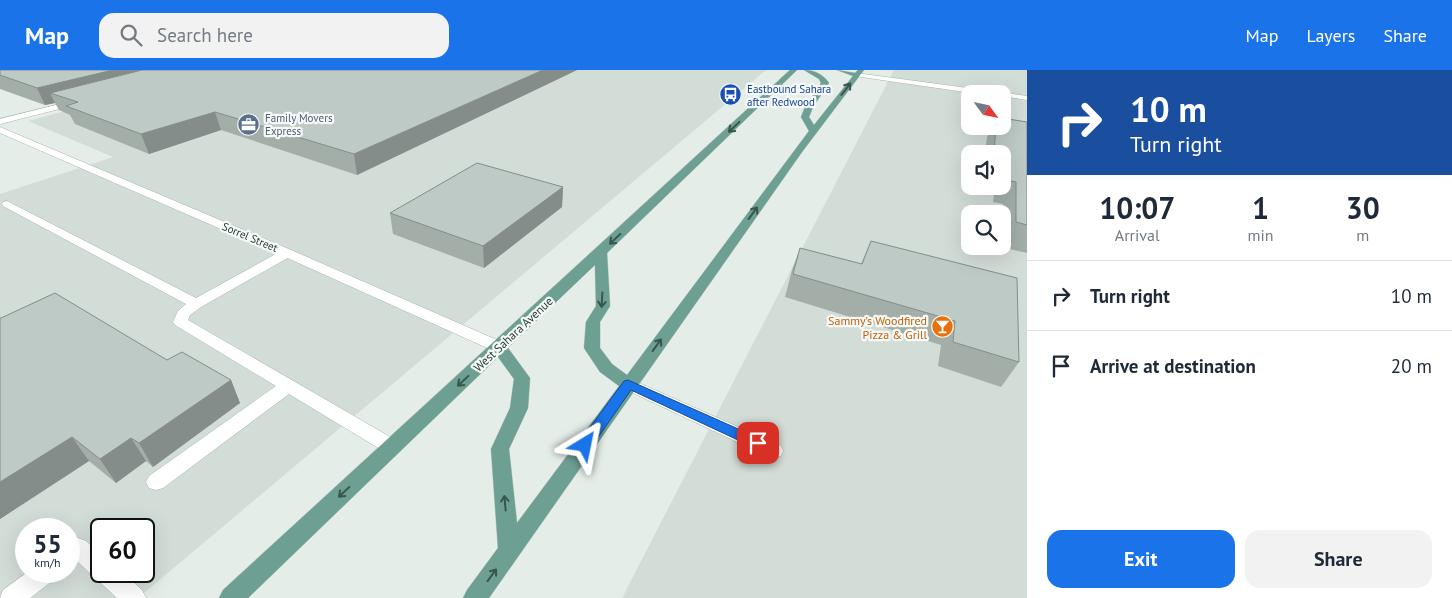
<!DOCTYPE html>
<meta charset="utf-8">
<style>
:root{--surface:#fff;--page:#f2f2f3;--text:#1f2937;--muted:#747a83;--line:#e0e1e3;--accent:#1a73e8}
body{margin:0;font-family:"PT Sans",sans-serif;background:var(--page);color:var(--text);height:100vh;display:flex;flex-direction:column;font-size:19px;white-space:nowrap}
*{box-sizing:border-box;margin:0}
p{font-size:16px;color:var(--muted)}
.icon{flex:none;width:28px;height:28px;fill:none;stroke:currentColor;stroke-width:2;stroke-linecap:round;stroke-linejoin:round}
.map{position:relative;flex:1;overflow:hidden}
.panel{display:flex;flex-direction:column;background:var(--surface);width:425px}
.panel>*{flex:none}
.guide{background:#1a4fa0;color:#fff;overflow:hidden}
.needle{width:32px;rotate:123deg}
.fabs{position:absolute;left:961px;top:15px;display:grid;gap:10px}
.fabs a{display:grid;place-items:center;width:50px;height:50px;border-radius:10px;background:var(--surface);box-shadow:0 5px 20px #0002;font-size:25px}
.speed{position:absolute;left:15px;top:448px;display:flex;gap:10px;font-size:25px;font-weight:700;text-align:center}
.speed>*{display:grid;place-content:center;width:65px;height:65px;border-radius:50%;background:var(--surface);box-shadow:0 5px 20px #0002;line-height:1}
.speed small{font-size:12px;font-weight:400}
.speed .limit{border:2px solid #111;border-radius:8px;background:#fff;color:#111}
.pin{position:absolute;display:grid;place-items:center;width:42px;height:42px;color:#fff;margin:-21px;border-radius:10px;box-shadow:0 2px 8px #0006}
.me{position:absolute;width:55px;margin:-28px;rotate:35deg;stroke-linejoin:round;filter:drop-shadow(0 0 4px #0008)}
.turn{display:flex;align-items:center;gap:18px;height:105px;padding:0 20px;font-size:22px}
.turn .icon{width:65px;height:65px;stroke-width:2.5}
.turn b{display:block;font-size:35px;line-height:42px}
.eta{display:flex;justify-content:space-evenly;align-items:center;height:85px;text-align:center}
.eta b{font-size:30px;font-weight:700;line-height:35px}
.button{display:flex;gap:10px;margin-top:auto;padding:10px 20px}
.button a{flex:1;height:58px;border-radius:15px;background:var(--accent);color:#fff;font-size:20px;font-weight:700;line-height:58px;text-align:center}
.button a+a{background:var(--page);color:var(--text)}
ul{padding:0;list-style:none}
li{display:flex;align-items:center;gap:15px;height:70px;padding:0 20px;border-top:1px solid var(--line)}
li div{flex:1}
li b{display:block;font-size:19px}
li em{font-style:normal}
header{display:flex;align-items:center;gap:30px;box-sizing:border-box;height:70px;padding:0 25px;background:var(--accent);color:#fff}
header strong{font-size:24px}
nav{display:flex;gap:28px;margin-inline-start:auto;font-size:18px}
.search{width:350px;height:45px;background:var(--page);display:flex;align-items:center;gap:12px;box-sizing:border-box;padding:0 18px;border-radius:15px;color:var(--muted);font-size:19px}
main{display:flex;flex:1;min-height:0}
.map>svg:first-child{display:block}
.built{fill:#d3ddd8;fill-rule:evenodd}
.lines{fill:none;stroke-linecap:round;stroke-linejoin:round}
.lane-casing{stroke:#a8b5b0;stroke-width:1}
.street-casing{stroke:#a8b5b0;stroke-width:1}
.primary-casing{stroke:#c2c9c7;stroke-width:1}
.lane{fill:#fff;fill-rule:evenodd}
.street{fill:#fff;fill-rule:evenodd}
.primary{fill:#6d9f92;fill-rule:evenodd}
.wall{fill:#a3aea9}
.shaded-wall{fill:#848d8a}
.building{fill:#bdcac5;stroke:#848d8a}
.oneway{stroke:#37564e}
.route{fill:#1a73e8;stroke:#114b97}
.labels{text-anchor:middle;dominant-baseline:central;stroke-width:4.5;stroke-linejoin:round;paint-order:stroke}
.far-transit-label{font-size:11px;fill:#164399;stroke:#f5f9f7;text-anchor:start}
.far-service-label{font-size:11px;fill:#4e5e75;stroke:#f5f9f7;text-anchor:start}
.far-street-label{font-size:11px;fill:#253d37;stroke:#f5f9f7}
.food-label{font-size:12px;fill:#c56008;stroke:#f5f9f7;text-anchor:end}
.street-label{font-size:12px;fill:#253d37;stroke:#f5f9f7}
</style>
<header>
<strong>Map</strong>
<div class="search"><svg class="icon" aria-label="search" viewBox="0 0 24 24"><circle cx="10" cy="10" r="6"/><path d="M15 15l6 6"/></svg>Search here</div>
<nav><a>Map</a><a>Layers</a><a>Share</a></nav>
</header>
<main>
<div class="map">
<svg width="1027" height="528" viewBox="0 0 1027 528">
<rect width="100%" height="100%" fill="#e5ede9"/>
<path class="built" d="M 220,0 L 766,0 L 138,528 L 0,528 L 0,124 L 113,87 L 28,51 ZM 26,459 L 69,459 L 69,501 L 26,501 ZM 101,459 L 144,459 L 144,501 L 101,501 Z
M 894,0 L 1027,0 L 1027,528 L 622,528 ZM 970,24 L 1002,24 L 1002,56 L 970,56 ZM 970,84 L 1002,84 L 1002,116 L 970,116 ZM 970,144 L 1002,144 L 1002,176 L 970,176 Z"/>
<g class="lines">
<defs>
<path id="lane" d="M 7,131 L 196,228 L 283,180 L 291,180 L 293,183 L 291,186 L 201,237 L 190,245 L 188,250 L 399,372 L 401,377 L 399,382 L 392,384 L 385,382 L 289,324 L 163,418 L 156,420 L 149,418 L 146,412 L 149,406 L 276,316 L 175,255 L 173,252 L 178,241 L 186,234 L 3,136 L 2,134 L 3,132 Z
M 628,308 L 781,376 L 783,381 L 781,386 L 774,388 L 767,386 L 622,318 L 620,314 L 622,310 Z
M 78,468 L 86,471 L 101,485 L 101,501 L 121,501 L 142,520 L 146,528 L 117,528 L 78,492 L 69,496 L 69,472 Z
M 29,501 L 59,501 L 56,508 L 30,528 L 0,528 L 3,520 Z"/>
<path id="street" d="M 856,3 L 1027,26 L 1027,30 L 1002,26 L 1002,24 L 979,24 L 854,6 L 854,4 Z
M 76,30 L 79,30 L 79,34 L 0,54 L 0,49 Z
M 0,57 L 291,180 L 504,273 L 507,277 L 504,281 L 494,281 L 283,186 L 0,63 Z"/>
<path id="primary" d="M 790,0 L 797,0 L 607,183 L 610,236 L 600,252 L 600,278 L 612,294 L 627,305 L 809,61 L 801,47 L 805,37 L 821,13 L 819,9 L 804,0 C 814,0 823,4 829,13 L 813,37 L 809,47 L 814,55 L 853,6 L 837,0 L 855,3 L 858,0 L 864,0 L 802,82 L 489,528 L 463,528 L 467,520 L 498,478 L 491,379 L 510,338 L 514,309 L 498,287 L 248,528 L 219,528 L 223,520 ZM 595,195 L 596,236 L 586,252 L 584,278 L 600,302 L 619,316 L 517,453 L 509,379 L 528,338 L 530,308 L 508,278 Z"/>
</defs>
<use href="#lane" class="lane-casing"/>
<use href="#street" class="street-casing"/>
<use href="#primary" class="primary-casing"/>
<use href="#lane" class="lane"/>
<use href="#street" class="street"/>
<use href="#primary" class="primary"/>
</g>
<path class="wall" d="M 0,0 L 577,0 L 357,105 L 221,60 L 149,84 L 75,54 L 70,45 L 59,40 L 55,33 L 45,35 L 0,19 Z
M 1027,52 L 1027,183 L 1001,177 L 1002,176 L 1003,134 L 993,132 L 995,116 L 1002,116 L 1002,84 L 985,84 L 987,67 L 992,56 L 1002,56 Z
M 563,117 L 562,137 L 484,198 L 393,164 L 390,143 Z
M 871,171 L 1019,292 L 1001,317 L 938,296 L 941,275 L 785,227 L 792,200 L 800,178 L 861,194 Z
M 0,248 L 167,290 L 231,310 L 240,333 L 153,397 L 146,391 L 116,413 L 89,391 L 0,449 Z"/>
<path class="shaded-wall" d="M 113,0 L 183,0 L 50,23 L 55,33 L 45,35 L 37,18 Z
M 543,0 L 577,0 L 357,105 L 354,84 Z
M 215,42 L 221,60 L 149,84 L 141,64 Z
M 563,117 L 562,137 L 484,198 L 483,176 Z
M 231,310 L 240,333 L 153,397 L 139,373 Z
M 72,367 L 89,391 L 0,449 L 0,412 Z
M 131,368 L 146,391 L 116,413 L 100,389 Z"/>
<path class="building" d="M 0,0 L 113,0 L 37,18 L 0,5 Z
M 142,0 L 543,0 L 354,84 L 215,42 L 141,64 L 66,36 L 78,32 L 50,23 Z
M 1002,48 L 1027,52 L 1027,155 L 1016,152 L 1016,112 L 1006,110 L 1007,92 L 1002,91 L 1002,84 L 994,84 L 996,56 L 1002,56 Z
M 477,93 L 563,117 L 483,176 L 390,143 Z
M 871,171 L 1017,208 L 1019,292 L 953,272 L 955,251 L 793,204 L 800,178 L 862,194 Z
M 55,223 L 167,290 L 182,282 L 231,310 L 139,373 L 131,368 L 100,389 L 72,367 L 0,412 L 0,248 L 1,248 Z"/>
<defs><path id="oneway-shaft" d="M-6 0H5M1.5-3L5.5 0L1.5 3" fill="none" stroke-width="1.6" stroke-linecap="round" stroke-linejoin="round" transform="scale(1.25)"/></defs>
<g class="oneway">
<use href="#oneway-shaft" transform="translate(846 19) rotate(-52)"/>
<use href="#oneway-shaft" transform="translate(734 57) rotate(137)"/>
<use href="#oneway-shaft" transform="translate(753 143) rotate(-54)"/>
<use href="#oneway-shaft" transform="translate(615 169) rotate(137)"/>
<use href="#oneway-shaft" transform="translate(602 230) rotate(93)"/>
<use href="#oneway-shaft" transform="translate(657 275) rotate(-54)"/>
<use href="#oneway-shaft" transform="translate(463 311) rotate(137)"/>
<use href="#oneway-shaft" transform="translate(344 422) rotate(137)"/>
<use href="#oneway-shaft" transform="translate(505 433) rotate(-95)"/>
<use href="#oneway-shaft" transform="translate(492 505) rotate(-54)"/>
</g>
<path class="route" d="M 628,310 L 763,370 L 765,373 L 763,377 L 758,379 L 753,377 L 631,320 L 590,379 L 585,380 L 580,379 L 578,375 L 580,371 L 624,311 Z"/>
<defs>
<symbol id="bus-disc" viewBox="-11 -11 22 22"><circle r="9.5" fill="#1a4fb4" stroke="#f5f9f7"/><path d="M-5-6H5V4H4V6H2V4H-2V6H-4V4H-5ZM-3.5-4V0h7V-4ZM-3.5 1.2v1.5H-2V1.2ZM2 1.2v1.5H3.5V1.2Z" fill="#fff"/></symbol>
<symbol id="office-disc" viewBox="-11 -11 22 22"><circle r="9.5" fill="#5c6f8a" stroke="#f5f9f7"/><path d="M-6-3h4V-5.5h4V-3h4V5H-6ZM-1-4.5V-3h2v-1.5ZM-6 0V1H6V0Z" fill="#fff"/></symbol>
<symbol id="bar-disc" viewBox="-11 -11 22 22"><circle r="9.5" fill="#e8710a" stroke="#f5f9f7"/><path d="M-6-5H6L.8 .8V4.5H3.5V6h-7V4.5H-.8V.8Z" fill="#fff"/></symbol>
</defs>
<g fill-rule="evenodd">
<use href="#bus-disc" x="718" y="12" width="25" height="25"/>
<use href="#office-disc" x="236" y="42" width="25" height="25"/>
<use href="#bar-disc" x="930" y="244" width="25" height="25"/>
</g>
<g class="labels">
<g class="far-transit-label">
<text x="747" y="19">Eastbound Sahara<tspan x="747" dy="13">after Redwood</tspan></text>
</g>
<g class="far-service-label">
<text x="265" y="48">Family Movers<tspan x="265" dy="13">Express</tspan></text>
</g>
<g class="far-street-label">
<text transform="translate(250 167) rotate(23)">Sorrel Street</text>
</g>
<g class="food-label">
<text x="927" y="250">Sammy’s Woodfired<tspan x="927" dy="14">Pizza &amp; Grill</tspan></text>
</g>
<g class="street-label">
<text transform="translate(513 264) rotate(-43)">West Sahara Avenue</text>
</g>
</g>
</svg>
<div class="fabs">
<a><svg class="needle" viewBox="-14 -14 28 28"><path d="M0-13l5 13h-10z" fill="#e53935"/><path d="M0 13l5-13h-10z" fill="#747a83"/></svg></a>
<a><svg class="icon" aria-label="sound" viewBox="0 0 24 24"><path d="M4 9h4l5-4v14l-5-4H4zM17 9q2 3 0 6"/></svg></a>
<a><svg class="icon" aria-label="search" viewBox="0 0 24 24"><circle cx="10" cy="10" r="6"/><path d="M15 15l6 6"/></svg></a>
</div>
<div class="speed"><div>55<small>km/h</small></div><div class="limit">60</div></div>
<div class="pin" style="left:758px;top:373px;background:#d93025"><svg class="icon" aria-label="arrive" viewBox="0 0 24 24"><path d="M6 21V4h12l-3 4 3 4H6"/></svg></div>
<svg class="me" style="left:585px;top:375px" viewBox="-20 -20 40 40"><path d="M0-17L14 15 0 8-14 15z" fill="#1a73e8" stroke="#fff" stroke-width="4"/></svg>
</div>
<section class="panel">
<div class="guide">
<div class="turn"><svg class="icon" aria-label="right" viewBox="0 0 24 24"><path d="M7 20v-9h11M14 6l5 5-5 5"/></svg><div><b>10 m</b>Turn right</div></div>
</div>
<div class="eta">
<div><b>10:07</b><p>Arrival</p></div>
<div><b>1</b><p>min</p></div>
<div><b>30</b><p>m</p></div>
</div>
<ul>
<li><svg class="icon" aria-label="right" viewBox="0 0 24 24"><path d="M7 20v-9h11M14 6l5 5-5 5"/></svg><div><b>Turn right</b></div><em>10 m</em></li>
<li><svg class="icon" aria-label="arrive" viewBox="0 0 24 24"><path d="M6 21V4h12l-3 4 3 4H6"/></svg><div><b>Arrive at destination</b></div><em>20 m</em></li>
</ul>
<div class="button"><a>Exit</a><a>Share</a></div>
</section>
</main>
